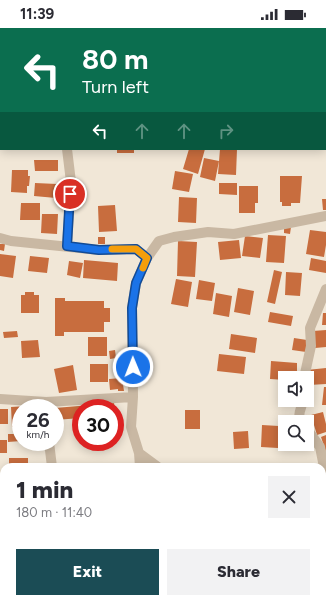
<!DOCTYPE html>
<meta charset="utf-8">
<style>
:root{--surface:#fff;--page:#f2f2f3;--text:#2b2b33;--muted:#7c7c81;--accent:#1b4c55}
body{margin:0;font-family:Figtree,sans-serif;background:var(--page);color:var(--text);height:100vh;display:flex;flex-direction:column;font-size:15px;white-space:nowrap}
*{box-sizing:border-box;margin:0}
p{font-size:13px;color:var(--muted)}
.icon{flex:none;width:22px;height:22px;fill:none;stroke:currentColor;stroke-width:2;stroke-linecap:round;stroke-linejoin:round}
.map{position:relative;flex:1;overflow:hidden}
.panel{position:absolute;left:0px;top:435px;width:326px;height:140px;display:flex;flex-direction:column;background:var(--surface);border-radius:12px 12px 0 0;box-shadow:0 2px 10px #0003}
.panel>*{flex:none}
.banner{position:absolute;left:0px;top:0px;width:326px;height:122px;box-shadow:0 2px 10px #0003;background:#0b6e4f;color:#fff;overflow:hidden}
.fabs{position:absolute;left:278px;top:343px;display:grid;gap:8px}
.fabs a{display:grid;place-items:center;width:36px;height:36px;border-radius:0px;background:var(--surface);box-shadow:0 2px 10px #0003;font-size:20px}
.speed{position:absolute;left:12px;top:371px;display:flex;gap:8px;font-size:20px;font-weight:700;text-align:center}
.speed>*{display:grid;place-content:center;width:52px;height:52px;border-radius:50%;background:var(--surface);box-shadow:0 2px 10px #0003;line-height:1}
.speed small{font-size:10px;font-weight:400}
.speed .limit{border:6px solid #d22;background:#fff;color:#111}
.pin{position:absolute;display:grid;place-items:center;width:34px;height:34px;color:#fff;margin:-17px;border:2px solid #fff;border-radius:50%;box-shadow:0 1px 4px #0007}
.me{position:absolute;width:44px;margin:-22px;rotate:359deg;stroke-linejoin:round;filter:drop-shadow(0 0 3px #0008)}
.turn{display:flex;align-items:center;gap:14px;height:84px;padding:0 16px;font-size:18px}
.turn .icon{width:52px;height:52px;stroke-width:2.5}
.turn b{display:block;font-size:28px;line-height:34px}
.lanes{display:flex;align-items:center;height:38px;padding:0 16px;background:#0003;justify-content:center;gap:20px;direction:ltr}
.lanes .off{opacity:.35}
.round{display:grid;place-items:center;flex:none;width:42px;height:42px;border-radius:0px;background:var(--page)}
.summary{display:flex;align-items:center;justify-content:space-between;height:68px;padding:0 16px}
h1{font-size:24px;font-weight:800;line-height:30px}
.primary-button{display:flex;gap:8px;margin-top:auto;padding:8px 16px}
.primary-button a{flex:1;height:46px;border-radius:0px;background:var(--accent);color:#fff;font-size:16px;font-weight:800;line-height:46px;text-align:center}
.primary-button a+a{background:var(--page);color:var(--text)}
.status{display:flex;justify-content:space-between;align-items:center;height:28px;padding:0 20px;background:var(--surface);direction:ltr}
.status svg{height:11px;fill:currentColor}
.map>svg:first-child{display:block}
.building{fill:#c86d3e}
.lines{fill:none;stroke-linecap:round;stroke-linejoin:round}
.minor{stroke:#c9b8a3;stroke-width:10}
.route-casing{stroke:#114b97;stroke-width:10}
.route{stroke:#1a73e8;stroke-width:7}
.slow{stroke:#f59e0b;stroke-width:7}
</style>
<div class="status"><b>11:39</b><svg viewBox="0 0 49 12"><path d="M0 12V9h3v3zM5 12V6h3v6zM10 12V3h3v9zM15 12V0h3v12zM26 1h20v11H26zM47 4h2v5h-2z"/></svg></div>
<div class="map">
<svg width="326" height="575" viewBox="0 0 326 575">
<rect width="100%" height="100%" fill="#f1e7d7"/>
<path class="building" d="M 117,121 L 134,121 L 134,125 L 117,125 Z
M 189,121 L 205,121 L 198,146 L 183,141 Z
M 220,121 L 237,121 L 236,147 L 218,146 Z
M 204,130 L 219,133 L 215,153 L 200,149 Z
M 34,132 L 58,132 L 58,143 L 35,143 Z
M 12,142 L 28,142 L 28,148 L 30,148 L 29,158 L 27,158 L 27,165 L 11,164 Z
M 175,143 L 193,146 L 189,164 L 172,161 Z
M 280,148 L 302,148 L 300,175 L 291,175 L 291,178 L 282,178 L 282,174 L 280,174 Z
M 35,155 L 57,156 L 56,170 L 34,168 Z
M 219,155 L 237,155 L 237,167 L 219,166 Z
M 239,158 L 258,158 L 258,175 L 255,175 L 255,185 L 239,185 Z
M 179,169 L 197,170 L 196,195 L 178,194 Z
M 322,171 L 326,171 L 326,182 L 323,182 Z
M 21,175 L 40,175 L 40,192 L 20,192 Z
M 115,177 L 117,203 L 99,204 L 98,178 Z
M 42,186 L 58,186 L 57,206 L 41,205 Z
M 284,198 L 291,199 L 290,206 L 284,205 Z
M 310,202 L 326,204 L 326,217 L 324,229 L 306,226 Z
M 268,207 L 286,208 L 284,235 L 266,234 Z
M 245,208 L 263,210 L 260,230 L 242,228 Z
M 98,209 L 105,209 L 105,216 L 98,216 Z
M 239,212 L 241,230 L 220,232 L 218,214 Z
M 178,213 L 197,214 L 195,249 L 177,248 Z
M 0,216 L 5,216 L 4,223 L 0,222 Z
M 0,226 L 16,228 L 13,250 L 0,248 Z
M 30,228 L 49,230 L 47,245 L 28,243 Z
M 311,230 L 326,233 L 326,245 L 309,242 Z
M 84,232 L 118,235 L 117,253 L 83,250 Z
M 69,233 L 83,235 L 80,250 L 67,247 Z
M 274,242 L 282,244 L 275,276 L 267,274 Z
M 286,244 L 302,245 L 300,268 L 285,267 Z
M 176,251 L 192,254 L 188,279 L 171,276 Z
M 199,252 L 215,255 L 212,273 L 196,271 Z
M 238,260 L 254,263 L 250,287 L 234,284 Z
M 25,264 L 34,264 L 34,267 L 39,267 L 39,285 L 21,285 L 21,267 L 25,267 Z
M 216,265 L 232,268 L 229,289 L 213,286 Z
M 55,270 L 65,270 L 65,273 L 104,273 L 104,280 L 110,280 L 110,294 L 104,294 L 104,304 L 64,304 L 64,308 L 55,308 Z
M 270,284 L 293,288 L 291,298 L 268,294 Z
M 323,285 L 326,285 L 326,297 L 322,297 Z
M 326,302 L 326,319 L 315,320 L 313,303 Z
M 17,303 L 18,309 L 4,310 L 3,304 Z
M 231,306 L 257,310 L 255,325 L 229,321 Z
M 88,309 L 107,309 L 107,328 L 88,328 Z
M 294,310 L 307,312 L 306,324 L 292,322 Z
M 38,312 L 40,329 L 22,330 L 21,313 Z
M 115,322 L 116,330 L 110,331 L 109,323 Z
M 219,326 L 246,329 L 244,346 L 217,343 Z
M 271,333 L 297,335 L 297,350 L 285,350 L 285,352 L 270,351 Z
M 90,336 L 108,336 L 108,354 L 90,354 Z
M 73,337 L 77,362 L 59,365 L 54,341 Z
M 326,340 L 326,356 L 309,357 L 307,342 Z
M 122,350 L 124,363 L 118,363 L 118,361 L 110,362 L 109,351 Z
M 324,359 L 326,359 L 326,377 L 322,377 Z
M 114,375 L 115,380 L 81,380 L 81,390 L 55,392 L 55,380 Z
M 28,378 L 28,380 L 21,380 L 21,399 L 12,399 L 11,379 Z
M 0,381 L 8,381 L 8,396 L 0,396 Z
M 185,382 L 200,382 L 200,401 L 185,401 Z
M 323,384 L 326,396 L 326,404 L 317,407 L 311,387 Z
M 262,397 L 279,398 L 278,403 L 280,403 L 279,414 L 278,414 L 278,420 L 261,419 Z
M 248,403 L 249,420 L 234,421 L 233,404 Z
M 8,406 L 21,406 L 21,413 L 8,414 Z
M 326,407 L 326,424 L 321,409 Z
M 311,410 L 314,418 L 307,420 L 306,416 L 307,416 L 307,412 Z
M 0,412 L 7,412 L 7,425 L 0,425 Z
M 9,430 L 28,430 L 28,439 L 9,439 Z
M 235,435 L 250,435 L 250,439 L 235,439 Z
M 4,454 L 4,473 L 0,473 L 0,455 Z
M 4,564 L 4,571 L 12,571 L 14,575 L 0,575 L 0,566 Z
M 13,571 L 20,571 L 21,575 L 14,575 Z
M 49,571 L 62,571 L 63,575 L 45,575 L 44,573 Z
M 120,571 L 124,571 L 125,575 L 104,575 Z
M 198,571 L 214,571 L 205,575 L 200,575 Z
M 279,571 L 291,571 L 293,575 L 271,575 Z"/>
<g class="lines">
<path class="minor" d="M 73,0 L 73,1
M 67,121 L 71,154 L 67,218
M 0,210 L 11,213 L 99,222 L 136,221 L 147,230
M 304,350 L 311,318 L 310,300 L 326,261
M 0,371 L 46,374 L 133,369
M 302,394 C 296,387 302,380 303,372
M 307,401 L 320,419 L 324,439 L 322,467
M 49,414 L 52,439
M 139,425 L 140,439
M 158,439 L 139,425 L 131,399 L 133,369 L 132,280 L 136,255 L 147,230 L 159,213 L 174,209 L 208,204 L 234,206 L 326,188
M 322,486 L 326,496
M 322,523 L 326,524
M 81,571 L 82,575
M 179,571 L 182,575"/>
</g>
<g class="lines">
<defs>
<path id="route" d="M 70,166 L 67,218 L 99,222 L 136,221 L 147,230 L 136,255 L 132,280 L 133,339"/>
</defs>
<use href="#route" class="route-casing"/>
<use href="#route" class="route"/>
<path class="slow" d="M 112,221 L 136,221 L 147,230 L 143,240"/>
</g>
</svg>
<div class="fabs">
<a><svg class="icon" aria-label="sound" viewBox="0 0 24 24"><path d="M4 9h4l5-4v14l-5-4H4zM17 9q2 3 0 6"/></svg></a>
<a><svg class="icon" aria-label="search" viewBox="0 0 24 24"><circle cx="10" cy="10" r="6"/><path d="M15 15l6 6"/></svg></a>
</div>
<div class="speed"><div>26<small>km/h</small></div><div class="limit">30</div></div>
<div class="pin" style="left:70px;top:166px;background:#d93025"><svg class="icon" aria-label="arrive" viewBox="0 0 24 24"><path d="M6 21V4h12l-3 4 3 4H6"/></svg></div>
<svg class="me" style="left:133px;top:339px" viewBox="-20 -20 40 40"><circle r="17" fill="#1a73e8" stroke="#fff" stroke-width="3"/><path d="M0-11L8 9 0 5-8 9z" fill="#fff"/></svg>
<div class="banner">
<div class="turn"><svg class="icon" aria-label="left" viewBox="0 0 24 24"><path d="M17 20v-9H6M10 6l-5 5 5 5"/></svg><div><b>80 m</b>Turn left</div></div>
<div class="lanes"><svg class="icon" aria-label="left" viewBox="0 0 24 24"><path d="M17 20v-9H6M10 6l-5 5 5 5"/></svg><svg class="icon off" aria-label="ahead" viewBox="0 0 24 24"><path d="M12 20V5M6 11l6-6 6 6"/></svg><svg class="icon off" aria-label="ahead" viewBox="0 0 24 24"><path d="M12 20V5M6 11l6-6 6 6"/></svg><svg class="icon off" aria-label="right" viewBox="0 0 24 24"><path d="M7 20v-9h11M14 6l5 5-5 5"/></svg></div>
</div>
<section class="panel">
<div class="summary"><div><h1>1 min</h1><p>180 m · 11:40</p></div><a class="round"><svg class="icon" aria-label="close" viewBox="0 0 24 24"><path d="M6 6l12 12M18 6L6 18"/></svg></a></div>
<div class="primary-button"><a>Exit</a><a>Share</a></div>
</section>
</div>
